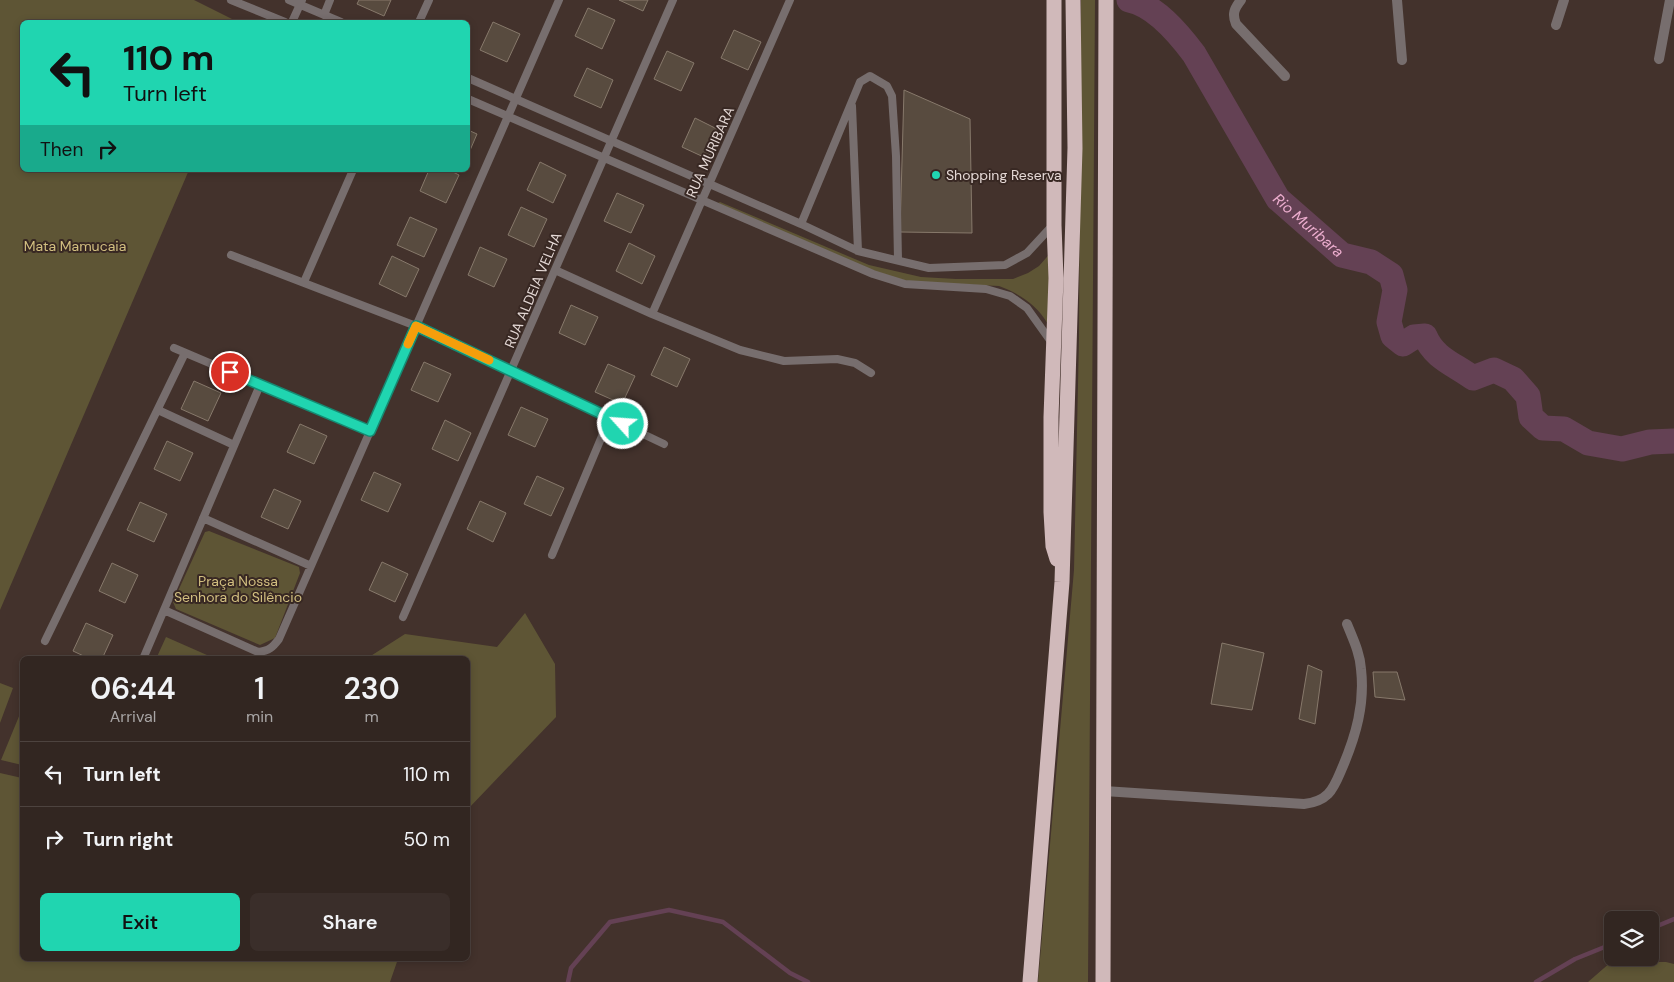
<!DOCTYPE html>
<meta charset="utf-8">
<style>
:root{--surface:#322621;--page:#3a2e2a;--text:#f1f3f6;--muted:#a8a5a5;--line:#4d433f;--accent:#20d5b0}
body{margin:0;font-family:"DM Sans",sans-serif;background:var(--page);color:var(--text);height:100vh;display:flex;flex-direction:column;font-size:19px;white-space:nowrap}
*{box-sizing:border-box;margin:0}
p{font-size:16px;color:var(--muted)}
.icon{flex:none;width:28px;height:28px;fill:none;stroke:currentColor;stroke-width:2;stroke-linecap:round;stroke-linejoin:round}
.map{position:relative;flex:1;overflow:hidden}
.panel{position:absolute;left:20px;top:656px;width:450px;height:305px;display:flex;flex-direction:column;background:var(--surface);border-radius:8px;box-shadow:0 2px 8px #0003,0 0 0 1px var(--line)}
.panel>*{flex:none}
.banner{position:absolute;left:20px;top:20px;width:450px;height:152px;border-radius:8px;box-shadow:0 2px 8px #0003,0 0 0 1px var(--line);background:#20d5b0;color:#111;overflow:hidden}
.controls{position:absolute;left:1604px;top:911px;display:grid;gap:10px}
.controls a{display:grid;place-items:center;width:55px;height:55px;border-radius:8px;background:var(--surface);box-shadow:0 2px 8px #0003,0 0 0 1px var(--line);font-size:25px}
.pin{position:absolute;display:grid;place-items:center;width:42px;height:42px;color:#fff;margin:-21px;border:2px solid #fff;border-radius:50%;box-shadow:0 1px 5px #0007}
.me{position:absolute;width:55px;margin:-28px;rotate:296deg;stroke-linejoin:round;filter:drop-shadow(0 0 4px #0008)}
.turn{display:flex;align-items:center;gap:18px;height:105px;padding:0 20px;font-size:22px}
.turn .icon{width:65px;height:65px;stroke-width:2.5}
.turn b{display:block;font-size:35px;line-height:42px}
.then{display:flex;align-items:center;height:48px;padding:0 20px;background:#0003;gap:10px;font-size:19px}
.eta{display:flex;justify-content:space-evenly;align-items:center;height:85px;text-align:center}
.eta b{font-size:30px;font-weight:600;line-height:35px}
.action{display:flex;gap:10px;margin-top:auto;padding:10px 20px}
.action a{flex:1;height:58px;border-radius:8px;background:var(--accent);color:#111;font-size:20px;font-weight:600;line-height:58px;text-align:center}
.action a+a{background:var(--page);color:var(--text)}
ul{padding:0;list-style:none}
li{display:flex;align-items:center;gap:15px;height:65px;padding:0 20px;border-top:1px solid var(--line)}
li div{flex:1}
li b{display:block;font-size:19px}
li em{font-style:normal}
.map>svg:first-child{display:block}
.green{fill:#5e5535}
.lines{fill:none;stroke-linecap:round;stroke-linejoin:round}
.stream{stroke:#644154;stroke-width:4.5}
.river{stroke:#644154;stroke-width:25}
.building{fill:#584b3f;stroke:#87796b}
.lane{stroke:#776e6e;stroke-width:8}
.street{stroke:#776e6e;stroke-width:10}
.highway{stroke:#d0b9ba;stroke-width:15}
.route-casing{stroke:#158a72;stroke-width:12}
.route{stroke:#20d5b0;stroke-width:9}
.slow{stroke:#f59e0b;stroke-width:9}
.poi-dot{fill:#20d5b0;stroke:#382823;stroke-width:2}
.labels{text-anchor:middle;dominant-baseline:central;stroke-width:4;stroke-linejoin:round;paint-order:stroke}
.street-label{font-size:14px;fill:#e5d9d6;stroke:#382823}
.poi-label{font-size:14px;fill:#e5d9d6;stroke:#382823;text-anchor:start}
.park-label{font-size:14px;fill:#d2bf80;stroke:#382823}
.water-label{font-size:15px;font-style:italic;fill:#ecadce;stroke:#382823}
</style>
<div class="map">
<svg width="1674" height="982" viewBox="0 0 1674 982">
<rect width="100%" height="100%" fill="#43322c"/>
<path class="green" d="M 0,0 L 194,0 L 238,22 L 22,22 L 22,170 L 189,170 L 0,610 Z
M 1081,0 L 1095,0 L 1088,982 L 1038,982 L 1074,570 L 1079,338 Z
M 720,202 L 869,265 L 921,277 L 956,279 L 1013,279 L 1028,273 L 1039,266 L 1053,250 L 1048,324 C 1036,304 1020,294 999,286 L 912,282 L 882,275 L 718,203 Z
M 209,531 L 299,567 L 300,573 L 275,638 L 260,645 L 176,609 L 173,602 L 205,532 Z
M 525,613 L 555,664 L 556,717 L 468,809 L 468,659 L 366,659 L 405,634 L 497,647 Z
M 166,637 L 216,659 L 156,659 Z
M 0,683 L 13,688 L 0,723 Z
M 22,709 L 22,765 L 1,760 Z
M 0,773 L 22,778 L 22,959 L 398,959 L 390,982 L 0,982 Z
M 1611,962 L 1666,962 L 1674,964 L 1674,982 L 1588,982 Z"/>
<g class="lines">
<path class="stream" d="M 1650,929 L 1674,919
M 568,982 L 571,968 L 610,922 L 669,910 L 723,922 L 790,973 L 808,982
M 1536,982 L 1575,959 L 1612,944"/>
<path class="river" id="s1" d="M 1129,0 C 1155,5 1179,34 1194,54 L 1278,199 L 1342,255 L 1371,262 L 1391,275 L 1395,290 L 1389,322 L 1393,336 L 1403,344 L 1414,337 L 1425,336 C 1434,358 1454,364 1473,378 L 1494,370 L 1513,379 L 1528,396 L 1531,417 L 1543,428 L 1564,429 L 1588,443 L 1622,449 L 1650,442 L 1674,441"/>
</g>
<path class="building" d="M 359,0 L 391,0 L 384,16 L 357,4 Z
M 619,0 L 648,0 L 643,11 Z
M 588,8 L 615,20 L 602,49 L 575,36 Z
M 493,22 L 520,34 L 507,62 L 480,50 Z
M 734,30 L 761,42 L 748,70 L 721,58 Z
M 667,51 L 694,63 L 681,91 L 654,79 Z
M 587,68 L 613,80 L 601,108 L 574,96 Z
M 904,90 L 970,119 L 972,233 L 900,232 Z
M 695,118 L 721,131 L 708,159 L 682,147 Z
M 468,130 L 477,134 L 468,155 Z
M 540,162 L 566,175 L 553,203 L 527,190 Z
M 429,170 L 449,170 L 459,175 L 446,203 L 420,191 Z
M 617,193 L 644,205 L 631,233 L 604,221 Z
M 521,207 L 547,219 L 534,247 L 508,235 Z
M 410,217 L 437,229 L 424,257 L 397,245 Z
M 629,243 L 655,256 L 642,284 L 616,271 Z
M 480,247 L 507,259 L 494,287 L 468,275 Z
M 392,256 L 419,269 L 406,297 L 379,284 Z
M 571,305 L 598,317 L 585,345 L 559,333 Z
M 664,347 L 690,359 L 677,387 L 651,375 Z
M 424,362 L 451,374 L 438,402 L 411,390 Z
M 608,364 L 635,376 L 622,404 L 595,392 Z
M 194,381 L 221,393 L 208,421 L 181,409 Z
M 521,407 L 548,419 L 535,447 L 508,435 Z
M 445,420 L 471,433 L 458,461 L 432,449 Z
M 300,424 L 327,436 L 314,464 L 287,452 Z
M 167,441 L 193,453 L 180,481 L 154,469 Z
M 374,472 L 401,484 L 388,512 L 361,500 Z
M 537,476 L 564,488 L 551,516 L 524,504 Z
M 274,489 L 301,501 L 288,529 L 261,517 Z
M 480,501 L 506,513 L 493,542 L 467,529 Z
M 140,502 L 167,514 L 154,542 L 127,530 Z
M 382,562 L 408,574 L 395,602 L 369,590 Z
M 112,563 L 138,575 L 125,603 L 99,591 Z
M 86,623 L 113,635 L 102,659 L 90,659 L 73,651 Z
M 1222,643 L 1264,653 L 1252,710 L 1211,704 Z
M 1308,665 L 1322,671 L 1315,724 L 1299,719 Z
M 1373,672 L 1397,672 L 1405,700 L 1375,697 Z"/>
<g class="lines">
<path class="lane" d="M 231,0 L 285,22
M 289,0 L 341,22
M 324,15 L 330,0
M 292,22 L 302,0
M 419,22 L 429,0
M 468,78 L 801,224 L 858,251 L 929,268 L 1005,265 L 1027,253 L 1052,226
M 468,99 L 873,274 L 905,284 L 986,289 L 1010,296 L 1027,308 L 1052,343
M 852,106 L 858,251
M 801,224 L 860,82 L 870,76 L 887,86 L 892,96 L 896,156 L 898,260
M 231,255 L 416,326 L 664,444
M 555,270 L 652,314 L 740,350 L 784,361 L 837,359 L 855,363 L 871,373
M 304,282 L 353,170
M 652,314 L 790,0
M 174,348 L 370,431
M 158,410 L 234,445
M 203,518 L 311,566
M 552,555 L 610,417
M 164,610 L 258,652 C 269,651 273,647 279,639 L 559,0
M 403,617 C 494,412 582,205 673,0
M 45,641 L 185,353
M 143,659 L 260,385"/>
<path class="street" d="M 1241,0 C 1234,9 1232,14 1236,24 L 1285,76
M 1397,0 L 1402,60
M 1556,25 L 1564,0
M 1659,59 L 1670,0
M 1104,791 L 1304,804 C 1313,803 1321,801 1328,794 C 1335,787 1339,775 1343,766 C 1356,735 1365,704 1361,669 C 1360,653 1353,639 1347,624"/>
<path class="highway" d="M 1054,0 L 1054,225 L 1056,278 L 1051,417 L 1051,512 L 1053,546 L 1057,559
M 1030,982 L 1062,582 L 1075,148 L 1073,0
M 1103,982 L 1106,0"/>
</g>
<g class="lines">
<defs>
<path id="route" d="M 230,372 L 370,431 L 416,326 L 623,424"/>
</defs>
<use href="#route" class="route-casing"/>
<use href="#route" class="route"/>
<path class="slow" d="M 408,344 L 416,326 L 489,360"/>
</g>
<circle class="poi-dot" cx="936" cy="175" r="5"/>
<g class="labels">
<g class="street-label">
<text transform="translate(710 152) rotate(-66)">RUA MURIBARA</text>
<text transform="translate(533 290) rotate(-67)">RUA ALDEIA VELHA</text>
</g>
<g class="poi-label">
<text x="946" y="175">Shopping Reserva</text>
</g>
<g class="park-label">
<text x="75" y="246">Mata Mamucaia</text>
<text x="238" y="581">Praça Nossa<tspan x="238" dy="16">Senhora do Silêncio</tspan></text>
</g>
<g class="water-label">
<text stroke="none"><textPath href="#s1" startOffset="294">Rio Muribara</textPath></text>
</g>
</g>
</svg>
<div class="controls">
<a><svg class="icon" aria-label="layers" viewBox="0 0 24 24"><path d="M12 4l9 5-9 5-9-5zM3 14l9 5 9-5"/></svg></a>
</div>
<div class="pin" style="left:230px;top:372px;background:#d93025"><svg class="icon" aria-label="arrive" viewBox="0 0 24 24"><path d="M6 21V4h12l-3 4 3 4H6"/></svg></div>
<svg class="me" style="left:623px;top:424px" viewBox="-20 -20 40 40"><circle r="17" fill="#20d5b0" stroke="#fff" stroke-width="3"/><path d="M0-11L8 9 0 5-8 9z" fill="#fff"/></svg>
<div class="banner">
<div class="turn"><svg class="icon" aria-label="left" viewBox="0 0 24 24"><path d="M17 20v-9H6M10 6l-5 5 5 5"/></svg><div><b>110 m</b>Turn left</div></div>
<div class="then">Then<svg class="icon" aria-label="right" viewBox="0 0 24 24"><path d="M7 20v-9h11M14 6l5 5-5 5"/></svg></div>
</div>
<section class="panel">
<div class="eta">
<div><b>06:44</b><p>Arrival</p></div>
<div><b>1</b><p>min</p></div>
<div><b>230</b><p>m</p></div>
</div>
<ul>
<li><svg class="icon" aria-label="left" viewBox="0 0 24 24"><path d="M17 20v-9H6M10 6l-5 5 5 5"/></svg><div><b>Turn left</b></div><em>110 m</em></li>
<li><svg class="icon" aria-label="right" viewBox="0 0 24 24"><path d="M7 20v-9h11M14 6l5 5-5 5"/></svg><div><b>Turn right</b></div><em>50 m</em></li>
</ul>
<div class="action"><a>Exit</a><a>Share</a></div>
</section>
</div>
